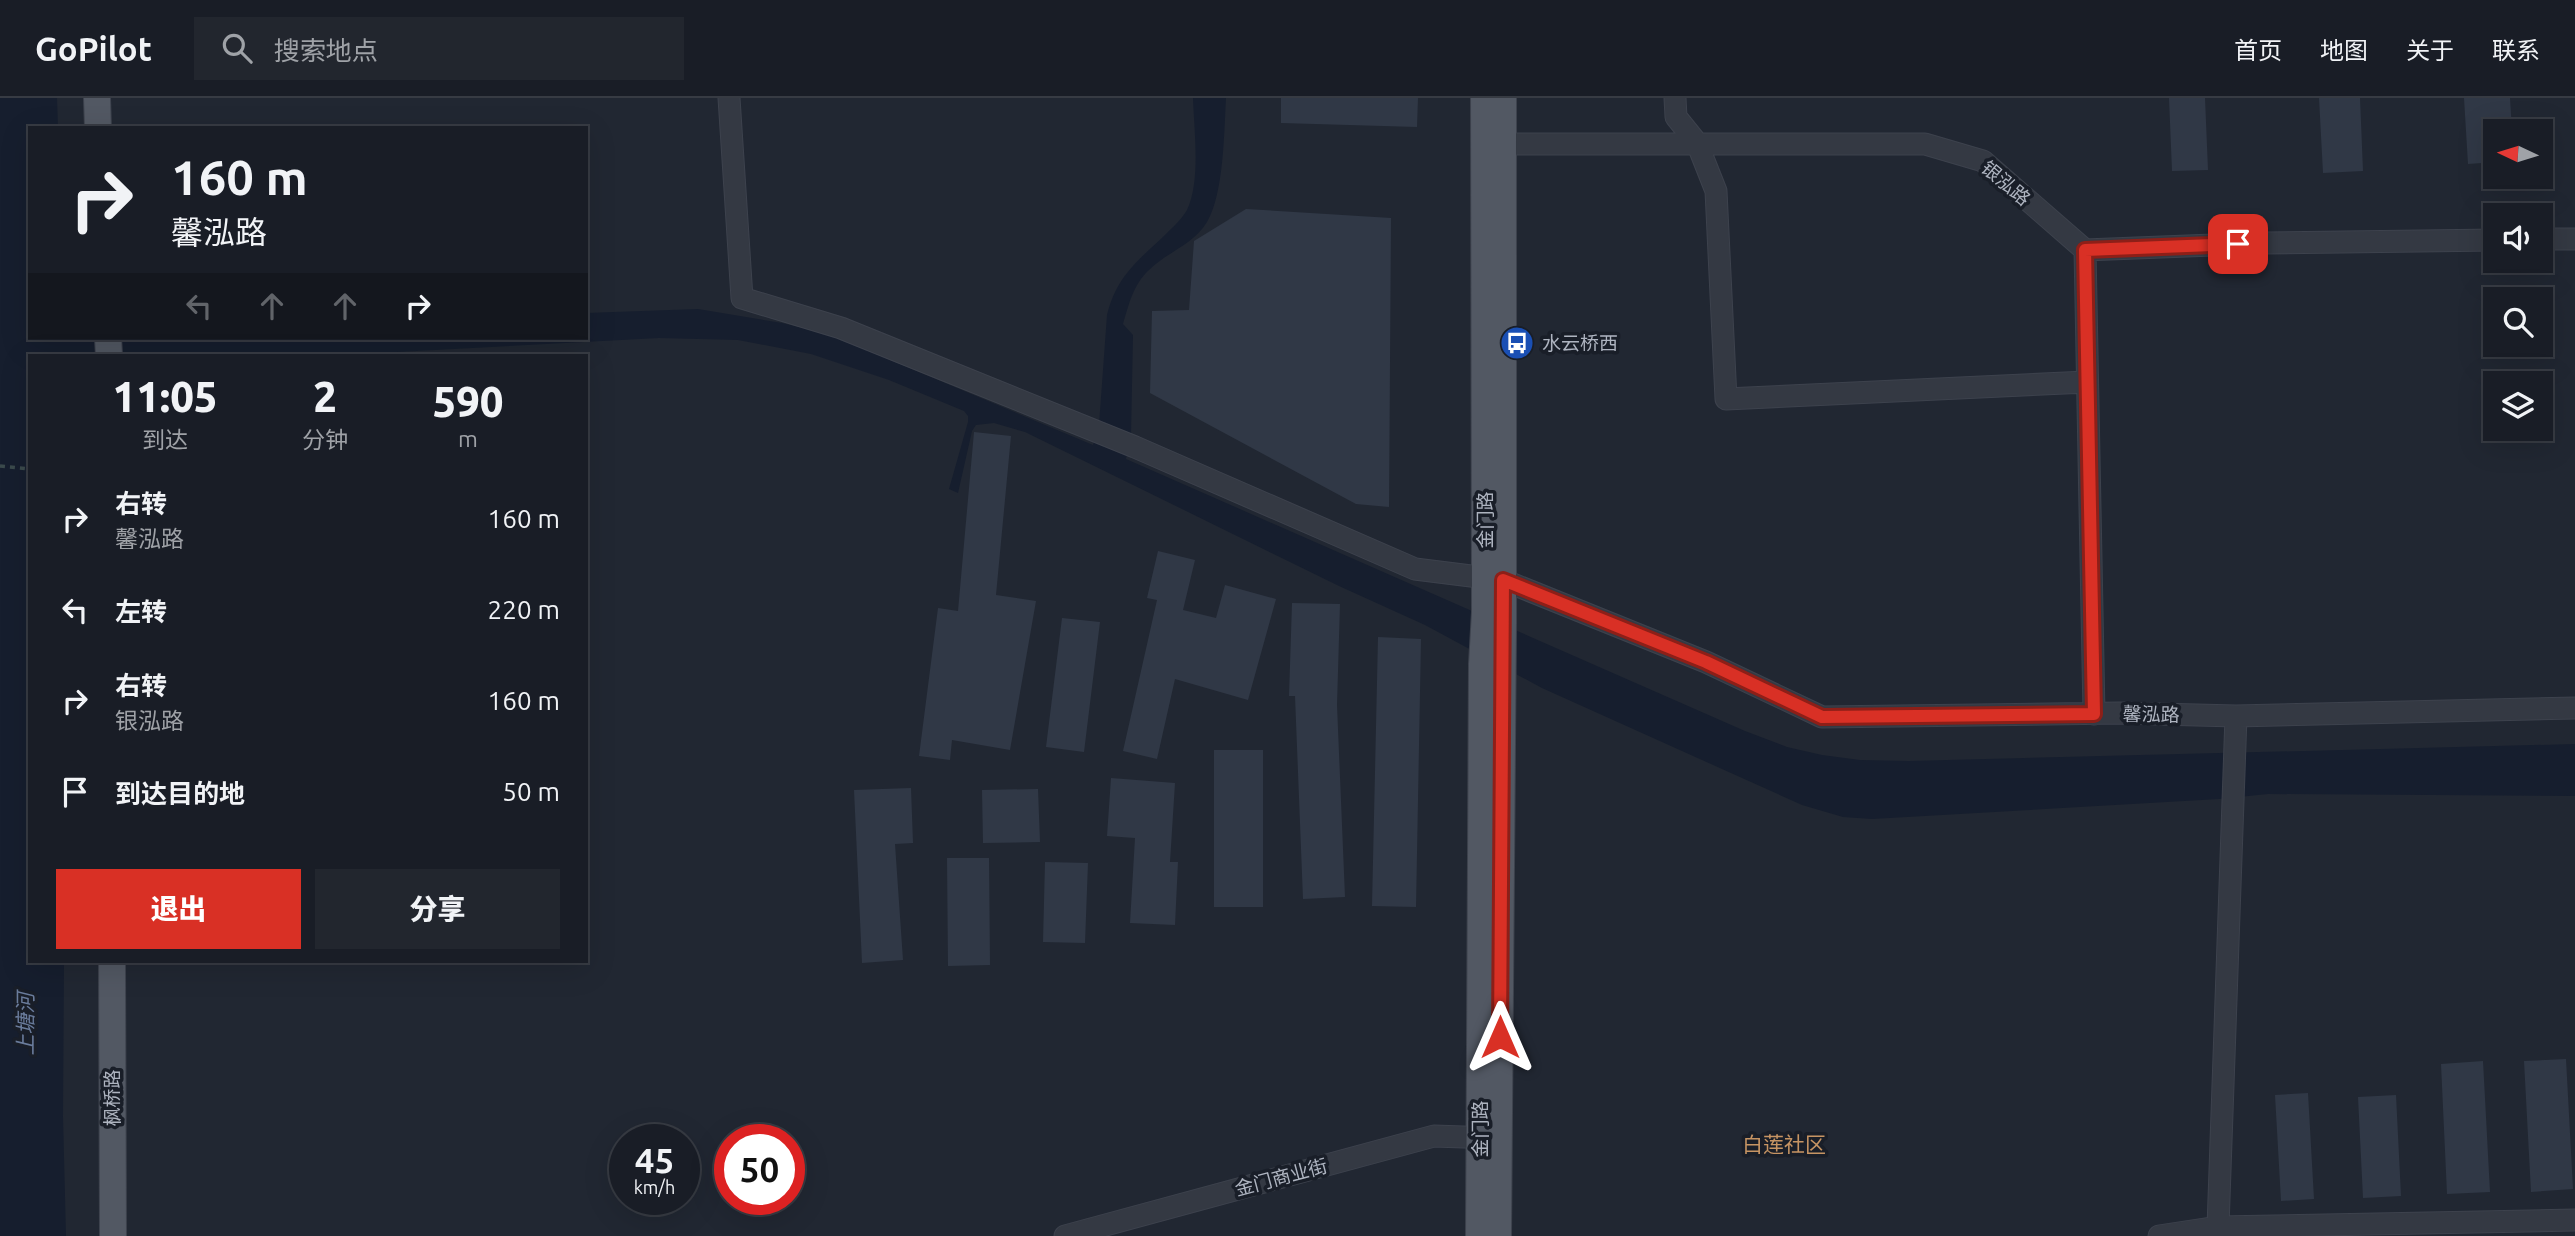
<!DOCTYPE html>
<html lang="zh">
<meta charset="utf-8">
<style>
:root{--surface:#191d26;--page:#22262e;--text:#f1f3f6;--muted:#9fa2a7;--line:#373b43;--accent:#d93025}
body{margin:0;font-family:Ubuntu,"Noto Sans SC",sans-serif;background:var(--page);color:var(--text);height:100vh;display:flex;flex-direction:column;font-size:26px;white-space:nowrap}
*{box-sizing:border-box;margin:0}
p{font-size:23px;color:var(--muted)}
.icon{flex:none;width:38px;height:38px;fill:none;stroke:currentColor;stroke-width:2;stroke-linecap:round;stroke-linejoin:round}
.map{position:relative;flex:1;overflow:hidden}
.drawer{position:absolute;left:28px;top:256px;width:560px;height:609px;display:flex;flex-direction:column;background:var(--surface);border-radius:0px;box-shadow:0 7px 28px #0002,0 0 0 2px var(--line)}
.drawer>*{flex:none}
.banner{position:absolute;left:28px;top:28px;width:560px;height:214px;border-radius:0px;box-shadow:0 7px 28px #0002,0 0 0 2px var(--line);background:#191d26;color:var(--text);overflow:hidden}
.needle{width:46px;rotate:274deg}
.tools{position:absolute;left:2483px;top:21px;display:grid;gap:14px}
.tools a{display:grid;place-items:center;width:70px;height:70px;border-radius:0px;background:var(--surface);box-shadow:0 7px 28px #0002,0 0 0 2px var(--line);font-size:35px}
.speed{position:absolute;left:609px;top:1026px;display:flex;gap:14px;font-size:35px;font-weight:700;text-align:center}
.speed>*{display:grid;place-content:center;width:91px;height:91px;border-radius:50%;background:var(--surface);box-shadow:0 7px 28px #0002,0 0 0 2px var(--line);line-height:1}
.speed small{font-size:18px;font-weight:400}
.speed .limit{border:10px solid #d22;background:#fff;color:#111}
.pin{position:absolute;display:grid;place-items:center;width:60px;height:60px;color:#fff;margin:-30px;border-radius:14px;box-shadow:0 4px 10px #0006}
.me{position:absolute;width:77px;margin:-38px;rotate:0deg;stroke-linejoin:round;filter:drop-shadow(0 0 5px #0008)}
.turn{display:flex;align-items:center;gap:24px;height:147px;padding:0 28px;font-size:32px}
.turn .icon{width:91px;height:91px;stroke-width:2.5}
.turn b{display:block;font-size:49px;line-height:60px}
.lanes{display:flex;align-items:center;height:66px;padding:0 28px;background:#0003;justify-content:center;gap:35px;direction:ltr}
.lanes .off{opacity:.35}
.eta{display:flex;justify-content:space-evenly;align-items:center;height:119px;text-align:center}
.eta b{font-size:42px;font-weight:800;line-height:49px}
.button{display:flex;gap:14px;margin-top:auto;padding:14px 28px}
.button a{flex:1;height:80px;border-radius:0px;background:var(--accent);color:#fff;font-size:28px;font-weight:800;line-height:80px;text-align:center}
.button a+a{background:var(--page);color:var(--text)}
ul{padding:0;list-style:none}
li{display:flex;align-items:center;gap:21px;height:91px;padding:0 28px}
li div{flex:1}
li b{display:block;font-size:26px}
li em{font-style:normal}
header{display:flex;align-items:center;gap:42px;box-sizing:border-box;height:98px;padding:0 35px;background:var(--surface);border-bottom:2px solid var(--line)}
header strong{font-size:33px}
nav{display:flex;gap:38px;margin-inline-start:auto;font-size:24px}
.search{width:490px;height:63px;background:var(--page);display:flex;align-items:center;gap:18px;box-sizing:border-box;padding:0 24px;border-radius:0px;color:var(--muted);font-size:26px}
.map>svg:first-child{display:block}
.water{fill:#161e2e}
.building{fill:#303846}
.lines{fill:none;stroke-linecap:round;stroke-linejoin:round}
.minor-casing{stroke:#3d424d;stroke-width:23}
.major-casing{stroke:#3d424d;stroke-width:28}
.path{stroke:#3b4a4c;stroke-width:3.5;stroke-dasharray:5 5;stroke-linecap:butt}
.minor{stroke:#343943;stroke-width:21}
.major{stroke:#525863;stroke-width:26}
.route-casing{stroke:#8d1f18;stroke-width:18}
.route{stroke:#d93025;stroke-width:12}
.labels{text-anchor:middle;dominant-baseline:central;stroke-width:7;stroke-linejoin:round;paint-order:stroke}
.street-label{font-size:19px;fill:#aeb4c0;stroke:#191e28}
.poi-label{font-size:19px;fill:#aeb4c0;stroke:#191e28;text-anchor:start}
.water-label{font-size:21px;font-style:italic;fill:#6a7c9c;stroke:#191e28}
.neighbourhood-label{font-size:21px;fill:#c69463;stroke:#191e28}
</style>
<header>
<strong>GoPilot</strong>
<div class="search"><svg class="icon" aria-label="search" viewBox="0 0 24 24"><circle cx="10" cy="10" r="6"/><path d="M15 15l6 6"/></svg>搜索地点</div>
<nav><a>首页</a><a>地图</a><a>关于</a><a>联系</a></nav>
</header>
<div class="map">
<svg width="2575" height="1138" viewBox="0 0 2575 1138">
<rect width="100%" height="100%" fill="#212732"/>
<path class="water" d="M 0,0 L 57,0 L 58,30 L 30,30 L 30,240 L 64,240 L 69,243 L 94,244 L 135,240 L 201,240 L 202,244 L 243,243 L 244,240 L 586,240 L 586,215 L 698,211 L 782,225 L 828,236 L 1093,347 L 1099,327 L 1107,217 C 1117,177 1138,163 1166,136 C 1173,129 1182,121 1187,112 C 1201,83 1194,32 1193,0 L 1226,0 C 1224,34 1224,95 1207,124 C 1193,147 1167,154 1149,172 C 1133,187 1129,206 1123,226 L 1133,237 L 1131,336 L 1126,361 L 1745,633 L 1787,649 L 1822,657 L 1860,662 L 1909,663 L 2575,646 L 2575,698 L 2268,696 L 2219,701 L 1872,721 L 1843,719 L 1802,707 L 1542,590 L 1425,527 L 1339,488 L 1025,334 L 994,325 L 976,327 L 972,333 L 958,395 L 949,391 L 968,324 L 968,318 L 964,313 L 889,282 L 811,256 L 738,242 L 659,240 L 341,257 L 30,257 L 30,863 L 64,863 L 63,1019 L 66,1138 L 0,1138 Z"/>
<path class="building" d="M 1281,0 L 1418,0 L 1417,29 L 1281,25 Z
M 2169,0 L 2205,0 L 2208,72 L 2172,73 Z
M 2319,0 L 2360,0 L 2363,73 L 2323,75 Z
M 2464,0 L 2510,0 L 2512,33 L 2496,33 L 2496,64 L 2468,66 Z
M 1246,111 L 1391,120 L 1389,409 L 1356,406 L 1150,295 L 1152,213 L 1189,212 L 1194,143 Z
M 974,334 L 1011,338 L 996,497 L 1036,503 L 1010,652 L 952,642 L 950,662 L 919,658 L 938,510 L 958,513 Z
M 1158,453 L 1195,462 L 1183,512 L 1216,520 L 1225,487 L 1276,501 L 1248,602 L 1175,581 L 1157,661 L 1123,653 L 1157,502 L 1147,500 Z
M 1292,505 L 1340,506 L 1337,607 L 1345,799 L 1303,801 L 1295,598 L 1289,598 Z
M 1062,520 L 1100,524 L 1084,654 L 1046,649 Z
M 1378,539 L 1421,541 L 1416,809 L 1372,808 Z
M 1214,652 L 1263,652 L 1263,809 L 1214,809 Z
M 1111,680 L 1175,685 L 1170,764 L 1178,764 L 1175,827 L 1130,825 L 1135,740 L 1107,738 Z
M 911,690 L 913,745 L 895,746 L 903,862 L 862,865 L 854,692 Z
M 1038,691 L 1040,744 L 983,745 L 982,692 Z
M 947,760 L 989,760 L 990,867 L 948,868 Z
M 1045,764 L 1088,765 L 1085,845 L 1043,844 Z
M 2566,961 L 2573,1091 L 2531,1094 L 2524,963 Z
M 2483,963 L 2490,1094 L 2447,1096 L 2441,966 Z
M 2308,995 L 2314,1101 L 2281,1103 L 2275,997 Z
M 2396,997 L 2401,1098 L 2363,1100 L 2358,999 Z"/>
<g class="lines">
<defs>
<path id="minor" d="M 729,0 L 742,200 L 841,230 L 1135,349 L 1415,471 L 1503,482 L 1706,564 L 1822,619 L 2119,615 L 2236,618 L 2575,610
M 1675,0 L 1676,19 L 1697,45 L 1716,93 L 1726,301 L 2087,284
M 1503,46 L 1925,46 L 1983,63 L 2085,152 L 2264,145 L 2496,142
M 2541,141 L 2575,141
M 2085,152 L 2094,616
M 1065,1138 L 1434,1038 L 1493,1040
M 2159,1138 L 2218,1129 L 2575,1122
M 2220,1138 L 2218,1129 L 2236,618"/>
<path id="major" d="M 97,0 L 98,30
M 108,240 L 109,257
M 112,863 L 113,1138
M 1479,1138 L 1482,566 L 1485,514 L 1484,0
M 1498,1138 L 1503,525 L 1503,0"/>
</defs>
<use href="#minor" class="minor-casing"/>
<use href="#major" class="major-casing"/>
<path class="path" d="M 0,368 L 30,371"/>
<use href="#minor" class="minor"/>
<use href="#major" class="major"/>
</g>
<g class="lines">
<defs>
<path id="route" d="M 1500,939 L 1503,482 L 1706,564 L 1822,619 L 2094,616 L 2085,152 L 2238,146"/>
</defs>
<use href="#route" class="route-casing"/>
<use href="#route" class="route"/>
</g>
<defs>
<symbol id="bus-disc" viewBox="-11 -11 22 22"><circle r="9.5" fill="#1a4fb4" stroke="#191e28"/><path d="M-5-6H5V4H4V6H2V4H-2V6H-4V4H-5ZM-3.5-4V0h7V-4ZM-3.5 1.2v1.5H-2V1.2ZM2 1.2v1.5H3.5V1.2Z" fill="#fff"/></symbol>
</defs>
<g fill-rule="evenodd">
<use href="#bus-disc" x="1498" y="226" width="38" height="38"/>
</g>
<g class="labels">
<g class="street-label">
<text transform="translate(2006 85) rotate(40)">银泓路</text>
<text transform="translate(1485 422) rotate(-90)">金门路</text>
<text transform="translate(2151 616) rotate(1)">馨泓路</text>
<text transform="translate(112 1000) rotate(-90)">枫桥路</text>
<text transform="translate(1480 1031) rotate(-90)">金门路</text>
<text transform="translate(1281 1079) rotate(-15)">金门商业街</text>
</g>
<g class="poi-label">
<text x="1542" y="245">水云桥西</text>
</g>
<g class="water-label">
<text transform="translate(25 926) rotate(-90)">上塘河</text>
</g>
<g class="neighbourhood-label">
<text x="1784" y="1046">白莲社区</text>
</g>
</g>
</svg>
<div class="tools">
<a><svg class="needle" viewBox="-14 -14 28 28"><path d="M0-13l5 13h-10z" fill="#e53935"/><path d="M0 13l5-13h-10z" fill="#9fa2a7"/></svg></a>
<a><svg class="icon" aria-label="sound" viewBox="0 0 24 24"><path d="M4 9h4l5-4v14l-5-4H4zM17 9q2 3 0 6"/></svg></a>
<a><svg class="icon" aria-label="search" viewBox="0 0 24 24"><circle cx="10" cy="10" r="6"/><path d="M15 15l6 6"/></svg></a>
<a><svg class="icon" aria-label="layers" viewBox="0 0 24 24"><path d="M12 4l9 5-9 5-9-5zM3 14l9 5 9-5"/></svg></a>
</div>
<div class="speed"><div>45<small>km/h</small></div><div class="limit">50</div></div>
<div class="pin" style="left:2238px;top:146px;background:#d93025"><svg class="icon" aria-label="arrive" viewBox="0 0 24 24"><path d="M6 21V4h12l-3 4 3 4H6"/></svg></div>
<svg class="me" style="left:1500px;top:939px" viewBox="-20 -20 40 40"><path d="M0-17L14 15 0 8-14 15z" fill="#d93025" stroke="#fff" stroke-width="4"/></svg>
<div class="banner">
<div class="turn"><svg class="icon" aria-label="right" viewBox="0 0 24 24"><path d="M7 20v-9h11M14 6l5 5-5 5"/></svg><div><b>160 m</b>馨泓路</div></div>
<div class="lanes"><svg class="icon off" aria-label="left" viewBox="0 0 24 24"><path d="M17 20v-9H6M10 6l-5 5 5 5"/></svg><svg class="icon off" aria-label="ahead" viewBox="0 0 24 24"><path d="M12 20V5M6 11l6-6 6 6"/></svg><svg class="icon off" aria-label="ahead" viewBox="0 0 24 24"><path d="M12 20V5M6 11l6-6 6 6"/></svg><svg class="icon" aria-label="right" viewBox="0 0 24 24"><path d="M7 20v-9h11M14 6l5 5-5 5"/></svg></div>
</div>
<section class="drawer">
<div class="eta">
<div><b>11:05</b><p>到达</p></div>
<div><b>2</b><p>分钟</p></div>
<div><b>590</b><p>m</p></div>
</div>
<ul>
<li><svg class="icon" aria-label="right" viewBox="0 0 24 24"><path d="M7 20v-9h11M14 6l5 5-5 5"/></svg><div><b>右转</b><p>馨泓路</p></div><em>160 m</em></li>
<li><svg class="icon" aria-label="left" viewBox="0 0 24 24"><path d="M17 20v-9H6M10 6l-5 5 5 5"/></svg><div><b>左转</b></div><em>220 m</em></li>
<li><svg class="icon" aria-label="right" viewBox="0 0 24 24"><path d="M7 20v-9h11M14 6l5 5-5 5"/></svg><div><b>右转</b><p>银泓路</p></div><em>160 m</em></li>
<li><svg class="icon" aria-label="arrive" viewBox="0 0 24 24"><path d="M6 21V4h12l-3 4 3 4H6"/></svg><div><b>到达目的地</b></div><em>50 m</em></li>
</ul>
<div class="button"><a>退出</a><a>分享</a></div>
</section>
</div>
